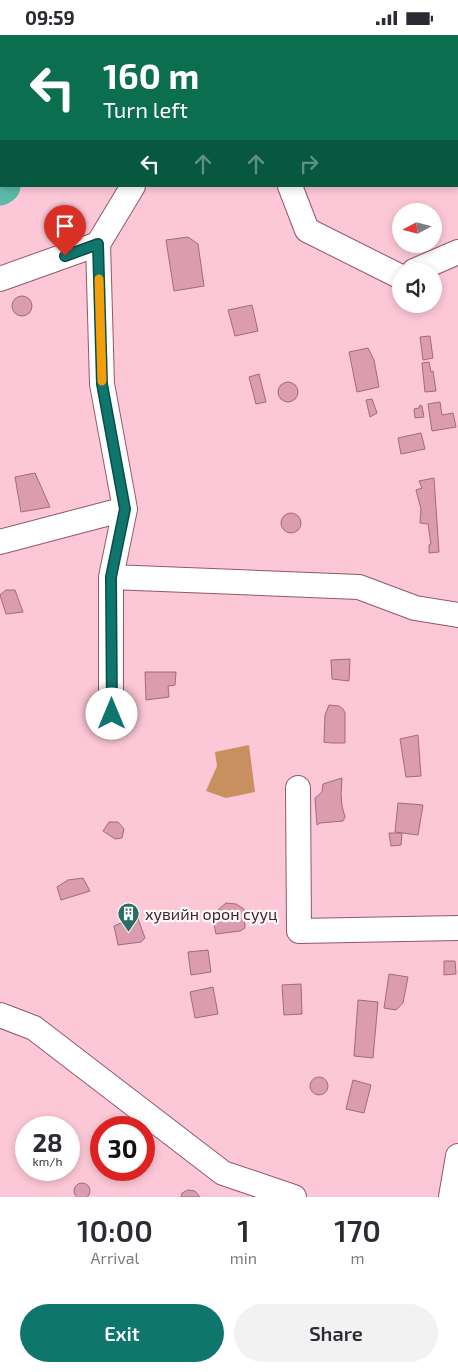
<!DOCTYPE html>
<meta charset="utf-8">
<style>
:root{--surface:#fff;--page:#f2f2f3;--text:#2b2b33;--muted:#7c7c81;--accent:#0f766e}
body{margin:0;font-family:"Exo 2",sans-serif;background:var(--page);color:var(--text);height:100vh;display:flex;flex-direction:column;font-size:19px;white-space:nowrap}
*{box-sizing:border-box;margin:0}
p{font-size:16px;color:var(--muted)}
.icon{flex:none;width:28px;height:28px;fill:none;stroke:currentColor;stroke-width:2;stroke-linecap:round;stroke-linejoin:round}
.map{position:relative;height:1162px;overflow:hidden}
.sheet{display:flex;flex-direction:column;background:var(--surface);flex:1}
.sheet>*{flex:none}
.top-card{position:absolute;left:0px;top:0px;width:459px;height:152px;box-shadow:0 2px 8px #0003;background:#0b6e4f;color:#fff;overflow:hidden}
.needle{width:32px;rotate:263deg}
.buttons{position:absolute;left:392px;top:168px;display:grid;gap:10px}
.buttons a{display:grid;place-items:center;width:50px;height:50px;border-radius:50%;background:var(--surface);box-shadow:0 2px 8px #0003;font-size:25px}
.speed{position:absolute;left:15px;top:1081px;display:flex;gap:10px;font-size:25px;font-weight:700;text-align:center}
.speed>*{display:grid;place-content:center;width:65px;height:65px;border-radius:50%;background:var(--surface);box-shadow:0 2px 8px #0003;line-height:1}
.speed small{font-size:12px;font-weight:400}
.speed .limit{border:8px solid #d22;background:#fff;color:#111}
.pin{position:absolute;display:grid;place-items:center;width:42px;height:42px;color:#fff;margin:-51px -21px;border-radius:50% 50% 50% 0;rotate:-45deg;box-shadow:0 0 5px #0007}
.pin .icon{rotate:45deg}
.me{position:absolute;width:55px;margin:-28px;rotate:0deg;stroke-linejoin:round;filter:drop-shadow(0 0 4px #0008)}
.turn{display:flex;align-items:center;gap:18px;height:105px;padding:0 20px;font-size:22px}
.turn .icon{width:65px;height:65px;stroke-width:2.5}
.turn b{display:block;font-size:35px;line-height:42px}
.lanes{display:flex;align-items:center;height:48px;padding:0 20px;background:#0003;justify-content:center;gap:25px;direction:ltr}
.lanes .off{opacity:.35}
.eta{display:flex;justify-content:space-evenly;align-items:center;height:85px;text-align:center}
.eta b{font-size:30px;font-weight:600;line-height:35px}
.action{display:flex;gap:10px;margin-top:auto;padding:10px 20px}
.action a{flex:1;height:58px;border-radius:30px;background:var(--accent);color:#fff;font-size:20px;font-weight:600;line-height:58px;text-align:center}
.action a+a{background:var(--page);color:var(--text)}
.status{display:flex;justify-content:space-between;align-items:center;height:35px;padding:0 25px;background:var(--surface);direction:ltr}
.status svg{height:14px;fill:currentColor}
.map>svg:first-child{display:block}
.forest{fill:#c88f61}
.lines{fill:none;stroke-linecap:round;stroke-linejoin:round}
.river{stroke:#5cb9a8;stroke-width:35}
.building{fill:#db9caf;stroke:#a4697c}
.street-casing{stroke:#91586a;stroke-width:26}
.street{stroke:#fff;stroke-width:24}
.route-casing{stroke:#0a4d48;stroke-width:12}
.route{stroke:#0f766e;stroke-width:9}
.slow{stroke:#f59e0b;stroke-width:9}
.labels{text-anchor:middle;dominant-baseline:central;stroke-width:4.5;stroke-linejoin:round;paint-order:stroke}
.poi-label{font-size:16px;fill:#3d242c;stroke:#fdf6f8;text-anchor:start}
</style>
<div class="status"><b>09:59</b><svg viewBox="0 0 49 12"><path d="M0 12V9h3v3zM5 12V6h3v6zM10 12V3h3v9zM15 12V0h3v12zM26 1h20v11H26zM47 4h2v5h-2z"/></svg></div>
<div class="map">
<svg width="458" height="1162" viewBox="0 0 458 1162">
<rect width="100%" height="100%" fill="#fcc7d6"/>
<path class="forest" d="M 249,710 L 255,757 L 226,763 L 206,756 L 217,731 L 215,717 Z"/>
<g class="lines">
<path class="river" d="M 184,1 L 185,0
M 0,153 L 3,151"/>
</g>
<path class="building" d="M 188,202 L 198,209 L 204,251 L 174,256 L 166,205 Z
M12 271a10 10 0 1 1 20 0a10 10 0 1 1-20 0Z
M 252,270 L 258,296 L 235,301 L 228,275 Z
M 430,301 L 433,323 L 423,325 L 420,302 Z
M 368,313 L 374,325 L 379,352 L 357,357 L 349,317 Z
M 429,327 L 431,337 L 433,336 L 436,356 L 425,357 L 422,328 Z
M 259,339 L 266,367 L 256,369 L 249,342 Z
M278 357a10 10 0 1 1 20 0a10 10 0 1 1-20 0Z
M 372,364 L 377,378 L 370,382 L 366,365 Z
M 440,367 L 442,380 L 453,378 L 456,392 L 432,396 L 428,369 Z
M 420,370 L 422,371 L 424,382 L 415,383 L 414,374 L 419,373 Z
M 421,398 L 425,414 L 401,419 L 398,403 Z
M 35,438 L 50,472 L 21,477 L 15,442 Z
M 434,443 L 439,517 L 429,518 L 429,510 L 431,509 L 428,489 L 420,488 L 421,474 L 416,455 L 422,453 L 419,446 Z
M281 488a10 10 0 1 1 20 0a10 10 0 1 1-20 0Z
M 6,555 L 15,555 L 23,577 L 6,579 L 0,560 Z
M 350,624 L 349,646 L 332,644 L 331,625 Z
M 145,637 L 176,637 L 175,650 L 168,651 L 169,662 L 146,665 Z
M 329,670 L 339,671 L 343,674 L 345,678 L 345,708 L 331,708 L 324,707 L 325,680 Z
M 418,700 L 421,741 L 406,742 L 400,704 Z
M 342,743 L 341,759 L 342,771 L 345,782 L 343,786 L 320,788 L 317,790 L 315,763 L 322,757 L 323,749 Z
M 398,768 L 423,770 L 418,800 L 395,797 Z
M 109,787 L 118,787 L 124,794 L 122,803 L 115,804 L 103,796 Z
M 389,798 L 402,798 L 401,810 L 391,811 Z
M 83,843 L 90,856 L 61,865 L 57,852 L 68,845 Z
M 226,868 L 236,869 L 244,874 L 245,893 L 240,896 L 216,899 L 212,880 Z
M 137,881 L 145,903 L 141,907 L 118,910 L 114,891 Z
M 208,915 L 211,937 L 191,940 L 188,917 Z
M 444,926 L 455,926 L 456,939 L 444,940 Z
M 389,939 L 408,942 L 403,968 L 396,975 L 384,973 Z
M 301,949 L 302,979 L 284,980 L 282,950 Z
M 213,952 L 218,979 L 195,983 L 190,957 Z
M 358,965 L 378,967 L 373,1023 L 354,1021 Z
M310 1051a9 9 0 1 1 18 0a9 9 0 1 1-18 0Z
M 353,1045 L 371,1050 L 364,1078 L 346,1074 Z
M74 1156a8 8 0 1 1 16 0a8 8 0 1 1-16 0Z
M 188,1155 L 195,1156 L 200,1162 L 181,1162 L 182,1158 Z"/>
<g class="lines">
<defs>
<path id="street" d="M 243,0 L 243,1
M 290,151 L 307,195 L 401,242
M 414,236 L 458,217
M 0,244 L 98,209
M 125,474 L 102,349 L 98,209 L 133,151
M 0,507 L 125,474 L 111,542 L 359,552 L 415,573 L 458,580
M 111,542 L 111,679
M 298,753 L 299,896 L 458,893
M 0,980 L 34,993 L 223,1138 L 294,1162
M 451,1162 L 458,1121"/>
</defs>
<use href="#street" class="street-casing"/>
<use href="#street" class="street"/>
</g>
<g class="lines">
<defs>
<path id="route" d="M 65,221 L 98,209 L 102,349 L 125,474 L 111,542 L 112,679"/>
</defs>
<use href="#route" class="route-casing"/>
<use href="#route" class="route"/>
<path class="slow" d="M 99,244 L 102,346"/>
</g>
<defs>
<symbol id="building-pin" viewBox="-11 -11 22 30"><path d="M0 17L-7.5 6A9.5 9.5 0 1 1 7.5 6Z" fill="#286e62" stroke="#fdf6f8"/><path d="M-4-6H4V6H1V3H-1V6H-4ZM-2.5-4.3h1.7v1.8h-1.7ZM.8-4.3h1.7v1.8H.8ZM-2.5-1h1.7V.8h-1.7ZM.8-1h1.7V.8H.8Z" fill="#fff"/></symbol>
</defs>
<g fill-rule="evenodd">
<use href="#building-pin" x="116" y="866" width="25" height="34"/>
</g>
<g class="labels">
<g class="poi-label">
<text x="145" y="878">хувийн орон сууц</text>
</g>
</g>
</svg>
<div class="buttons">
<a><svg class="needle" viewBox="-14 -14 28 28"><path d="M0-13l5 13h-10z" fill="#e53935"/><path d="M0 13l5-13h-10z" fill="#7c7c81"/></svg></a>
<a><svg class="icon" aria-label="sound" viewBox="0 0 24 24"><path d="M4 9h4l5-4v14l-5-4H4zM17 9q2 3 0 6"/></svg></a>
</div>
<div class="speed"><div>28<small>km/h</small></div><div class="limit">30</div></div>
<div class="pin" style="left:65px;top:221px;background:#d93025"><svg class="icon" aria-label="arrive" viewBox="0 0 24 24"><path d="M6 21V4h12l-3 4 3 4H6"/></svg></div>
<svg class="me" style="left:112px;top:679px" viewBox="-20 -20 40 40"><circle r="19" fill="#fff"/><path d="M0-13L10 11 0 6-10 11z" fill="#0f766e"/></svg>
<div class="top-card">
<div class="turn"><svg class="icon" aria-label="left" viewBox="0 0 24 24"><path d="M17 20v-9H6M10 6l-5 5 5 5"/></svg><div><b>160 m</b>Turn left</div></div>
<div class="lanes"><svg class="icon" aria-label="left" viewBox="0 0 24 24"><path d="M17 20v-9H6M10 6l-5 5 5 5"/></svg><svg class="icon off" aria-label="ahead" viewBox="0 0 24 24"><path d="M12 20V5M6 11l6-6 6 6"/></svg><svg class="icon off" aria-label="ahead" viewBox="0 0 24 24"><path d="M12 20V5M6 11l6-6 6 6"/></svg><svg class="icon off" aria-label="right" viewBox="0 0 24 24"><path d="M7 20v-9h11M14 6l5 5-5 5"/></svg></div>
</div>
</div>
<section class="sheet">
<div class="eta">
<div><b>10:00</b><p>Arrival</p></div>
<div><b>1</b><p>min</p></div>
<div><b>170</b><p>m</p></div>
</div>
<div class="action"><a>Exit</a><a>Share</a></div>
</section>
